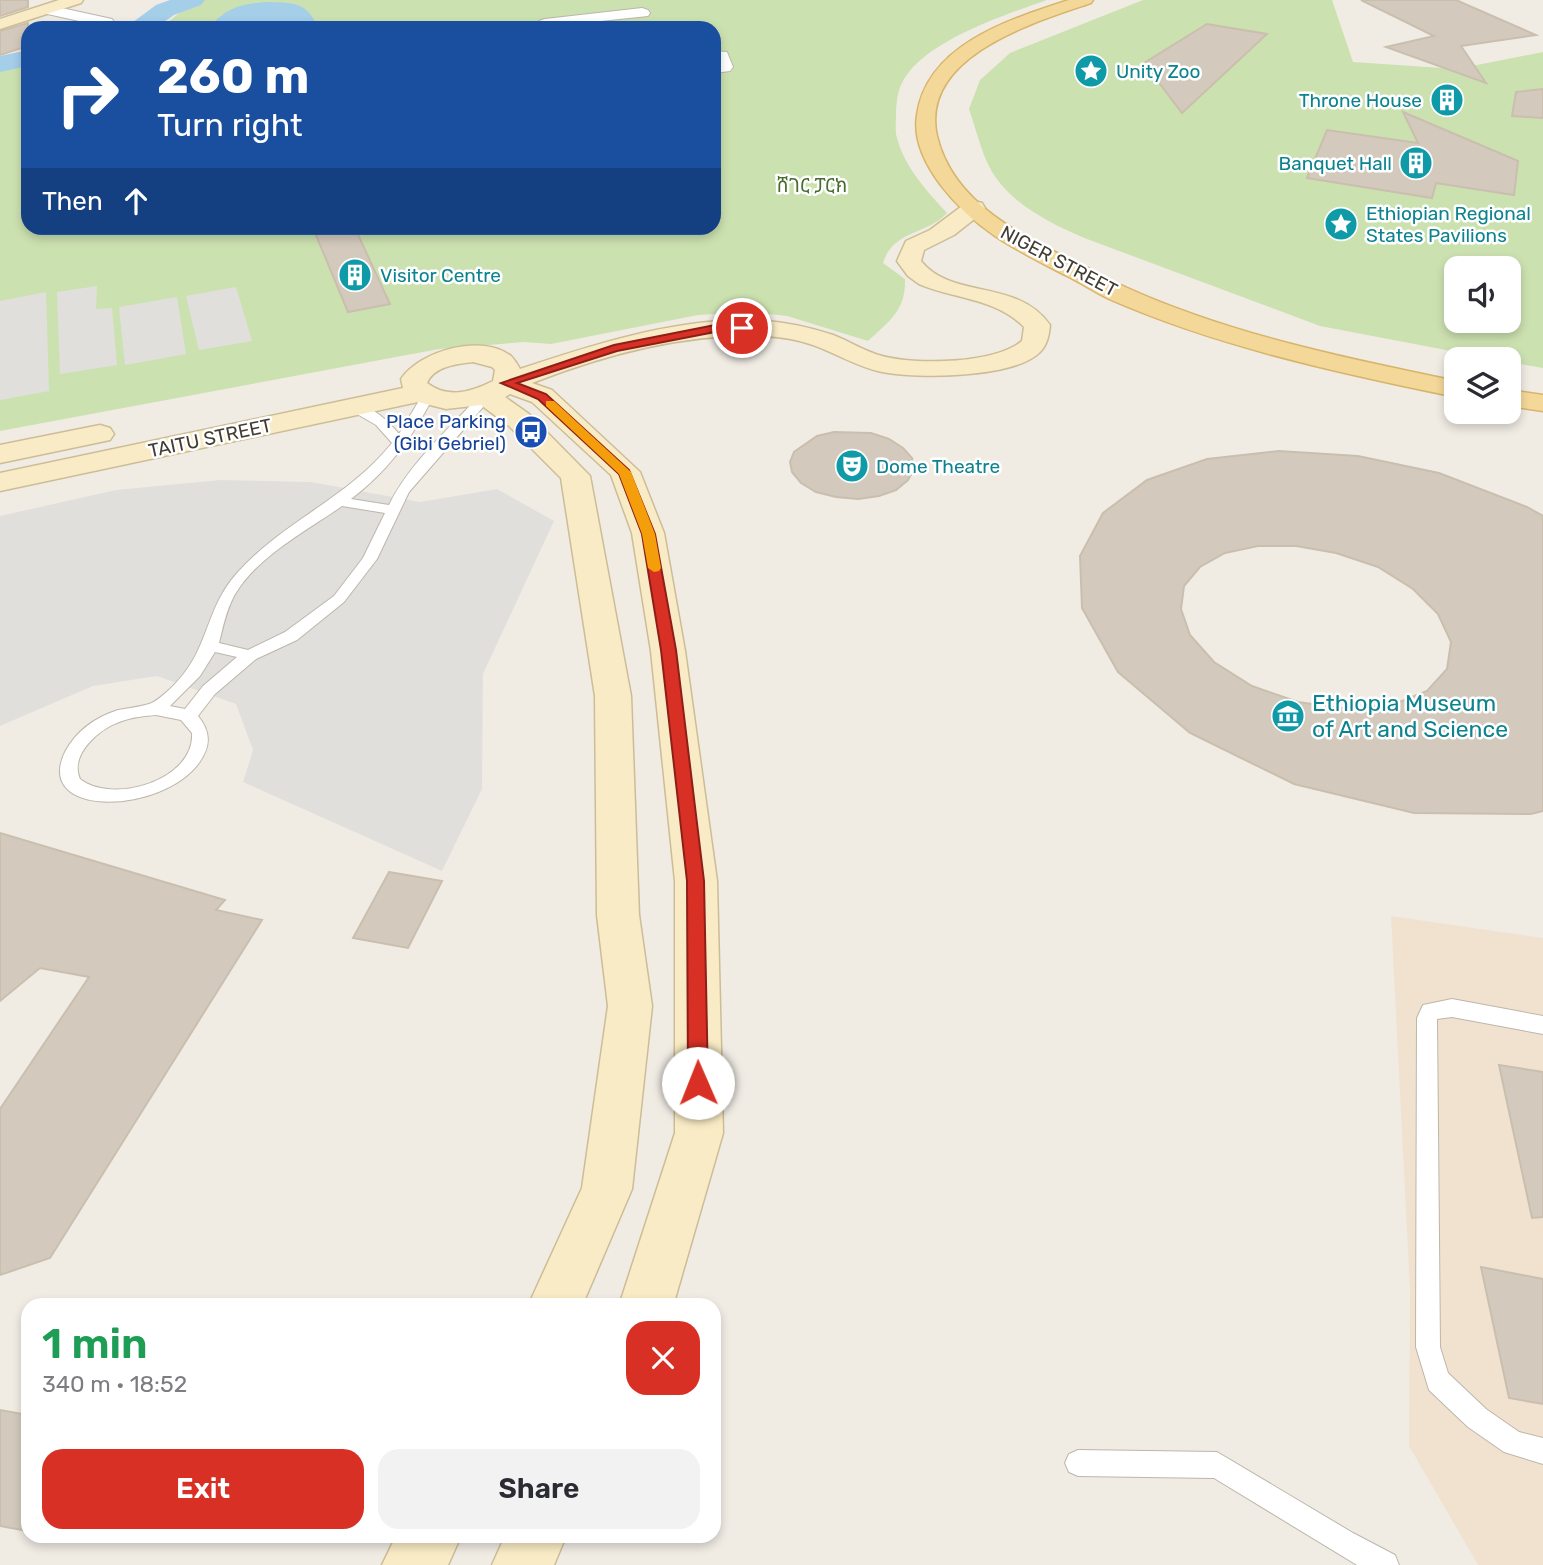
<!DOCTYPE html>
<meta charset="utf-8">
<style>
:root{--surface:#fff;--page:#f2f2f3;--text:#2b2b33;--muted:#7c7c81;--accent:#d93025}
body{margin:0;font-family:Rubik,"Noto Sans Ethiopic",sans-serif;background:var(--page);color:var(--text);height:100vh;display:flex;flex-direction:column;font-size:26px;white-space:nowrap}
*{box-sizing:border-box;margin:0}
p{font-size:23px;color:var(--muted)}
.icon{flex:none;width:38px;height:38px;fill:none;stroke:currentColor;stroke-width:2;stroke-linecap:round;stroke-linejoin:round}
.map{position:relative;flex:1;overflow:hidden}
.side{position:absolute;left:21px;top:1298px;width:700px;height:245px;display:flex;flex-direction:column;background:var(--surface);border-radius:21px;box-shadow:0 4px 10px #0003}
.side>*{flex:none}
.top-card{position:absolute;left:21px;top:21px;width:700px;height:214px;border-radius:21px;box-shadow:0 4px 10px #0003;background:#1a4fa0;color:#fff;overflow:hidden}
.fabs{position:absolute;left:1444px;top:256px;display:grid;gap:14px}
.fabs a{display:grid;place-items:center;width:77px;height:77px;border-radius:14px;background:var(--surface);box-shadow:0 4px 10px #0003;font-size:35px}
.pin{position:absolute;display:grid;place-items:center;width:60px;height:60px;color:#fff;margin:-30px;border:4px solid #fff;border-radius:50%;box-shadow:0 2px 7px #0007}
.me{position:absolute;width:77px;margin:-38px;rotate:359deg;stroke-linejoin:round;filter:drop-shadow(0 0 5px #0008)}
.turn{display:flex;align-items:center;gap:24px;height:147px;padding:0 21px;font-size:32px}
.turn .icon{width:91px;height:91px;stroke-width:2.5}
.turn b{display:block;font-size:49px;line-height:60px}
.then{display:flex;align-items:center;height:66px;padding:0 21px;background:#0003;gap:14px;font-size:26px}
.round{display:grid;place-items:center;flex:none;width:74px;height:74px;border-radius:21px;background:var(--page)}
.overview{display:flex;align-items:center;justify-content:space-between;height:119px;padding:0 21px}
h1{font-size:42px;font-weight:600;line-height:52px;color:#1e9e55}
.cta{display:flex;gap:14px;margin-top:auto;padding:14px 21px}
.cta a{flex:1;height:80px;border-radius:21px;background:var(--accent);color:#fff;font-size:28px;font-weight:600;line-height:80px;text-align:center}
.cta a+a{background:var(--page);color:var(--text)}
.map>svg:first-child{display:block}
.commercial{fill:#f1e2d0}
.green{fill:#cce1b0;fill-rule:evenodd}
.parking{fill:#e1dfdc}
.water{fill:#a5cee8}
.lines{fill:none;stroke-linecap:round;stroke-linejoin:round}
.river{fill:#a5cee8;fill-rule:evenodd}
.building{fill:#d3cabd;stroke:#cabfae;stroke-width:2;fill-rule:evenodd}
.lane-casing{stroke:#bdb6aa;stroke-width:2}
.street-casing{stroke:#bdb6aa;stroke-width:2}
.secondary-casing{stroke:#ccbd97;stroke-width:3}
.primary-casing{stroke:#d7b46b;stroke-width:3}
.lane{fill:#fff;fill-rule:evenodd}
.street{fill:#fff;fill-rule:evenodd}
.secondary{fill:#f9ebc5;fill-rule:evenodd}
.primary{fill:#f4d899;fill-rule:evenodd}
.route{fill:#d93025;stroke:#8d1f18;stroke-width:2}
.slow{fill:#f59e0b}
.labels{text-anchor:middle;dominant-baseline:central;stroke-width:5;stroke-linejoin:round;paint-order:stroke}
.far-culture-label{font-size:19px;fill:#0d838f;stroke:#fff;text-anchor:start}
.far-park-label{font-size:19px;fill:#476d2e;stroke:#fff}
.far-street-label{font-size:19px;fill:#413c34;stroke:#fff}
.far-transit-label{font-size:19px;fill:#164399;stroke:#fff;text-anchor:end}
.culture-label{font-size:23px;fill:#0d838f;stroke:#fff;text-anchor:start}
</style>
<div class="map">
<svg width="1543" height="1565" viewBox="0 0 1543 1565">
<rect width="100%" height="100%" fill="#f0ece4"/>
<path class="commercial" d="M 1391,916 L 1543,938 L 1543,1565 L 1478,1565 L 1409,1446 L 1410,1290 Z"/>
<path class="green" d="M 201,0 L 1047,0 C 1005,15 920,42 901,85 C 897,94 896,107 896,116 C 896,123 895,132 897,138 C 905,168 927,191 947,213 C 927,235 893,230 883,263 L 905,279 C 906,311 889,321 868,341 L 787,316 L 750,312 L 698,315 L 551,344 L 524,342 L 439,349 L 0,431 L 0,69 L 28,62 L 28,228 L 714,228 L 714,28 L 160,28 C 176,18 183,6 201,0 Z
M 1143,0 L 1332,0 L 1353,62 L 1457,69 L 1543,52 L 1543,368 L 1509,362 L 1508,359 L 1493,359 L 1320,326 L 1087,239 C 1053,225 1010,204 991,170 C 981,152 976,129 969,109 L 980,80 L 1010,53 ZM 1456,268 L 1508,268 L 1508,320 L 1456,320 Z"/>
<path class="parking" d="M 97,286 L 96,309 L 112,308 L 117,365 L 60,374 L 57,292 Z
M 236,287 L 252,341 L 199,350 L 186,296 Z
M 46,292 L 49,391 L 0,400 L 0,301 Z
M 177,297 L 186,354 L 125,365 L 119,307 Z
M 220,480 L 311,482 L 420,502 L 497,489 L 554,521 L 483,674 L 482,789 L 442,871 L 243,782 L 253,750 L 236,704 L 157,676 L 93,686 L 0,726 L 0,516 L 116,490 Z"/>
<path class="water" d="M 268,2 C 295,3 307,2 318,28 L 209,28 C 227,7 241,4 268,2 Z"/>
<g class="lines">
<path class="river" d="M 170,0 L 205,0 L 201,5 L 174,15 L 155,28 L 125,28 L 156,5 Z
M 28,50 L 28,66 L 0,72 L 0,56 Z"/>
</g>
<path class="building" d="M 0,0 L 28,0 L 28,7 L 0,16 Z
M 1361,0 L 1456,0 L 1536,35 L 1461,46 L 1486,83 L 1386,47 L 1434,36 Z
M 28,23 L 28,46 L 0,55 L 0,31 Z
M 1207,24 L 1267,34 L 1182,113 L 1144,63 Z
M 1543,89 L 1543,118 L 1512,116 L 1516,92 Z
M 1403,112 L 1518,161 L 1514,195 L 1436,183 L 1432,198 L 1307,178 L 1327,130 L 1418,143 Z
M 313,228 L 355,228 L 390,304 L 348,312 Z
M 834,432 L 871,433 L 889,439 L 903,448 L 912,458 L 914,469 L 908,480 L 896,490 L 879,496 L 858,499 L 836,497 L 816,492 L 801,483 L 792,472 L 790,462 L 794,452 L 817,436 Z
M 1279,451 L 1358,456 L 1439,473 L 1527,507 L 1543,516 L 1543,811 L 1531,814 L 1414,813 L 1294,784 L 1190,733 L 1118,672 L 1082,608 L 1080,556 L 1103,513 L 1147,480 L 1207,459 ZM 1258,546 L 1296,546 L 1336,553 L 1378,567 L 1413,589 L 1438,614 L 1451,642 L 1447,669 L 1427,691 L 1392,705 L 1348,709 L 1298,702 L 1252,686 L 1214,662 L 1190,635 L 1181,609 L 1184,586 L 1200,567 L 1225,553 Z
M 0,833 L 225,900 L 216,910 L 262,920 L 50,1258 L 0,1275 L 0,1109 L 89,977 L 40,968 L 0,1001 Z
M 389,872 L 442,881 L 408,948 L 353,938 Z
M 1499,1065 L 1543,1072 L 1543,1217 L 1532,1218 Z
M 1481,1267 L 1543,1279 L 1543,1404 L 1509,1398 Z
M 0,1410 L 28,1415 L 28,1531 L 0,1526 Z"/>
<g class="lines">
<defs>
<path id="lane" d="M 486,392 L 492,396 L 490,399 L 409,492 L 377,559 L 344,602 L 297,640 L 256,659 L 215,694 L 198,716 C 211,732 211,746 199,763 C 162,814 33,819 65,752 C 76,731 96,717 118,710 C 128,708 139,707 149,704 C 156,702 164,694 170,689 C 211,651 203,610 238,572 C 284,521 348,498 392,443 L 376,425 L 352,411 L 352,405 C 370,403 388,421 399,434 L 423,394 L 427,393 L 433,397 C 413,437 387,472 351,499 L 389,505 C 410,462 450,428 482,393 ZM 342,506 L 385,513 L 363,558 L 334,596 L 285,632 L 248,650 L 219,643 C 223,627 226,611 234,596 C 257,556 305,532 342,506 ZM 215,652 L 237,657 L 203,686 L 185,709 L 170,706 L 200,676 ZM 156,715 L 181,720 L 192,733 C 195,780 113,805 80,779 C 69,754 100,728 122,721 C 133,717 145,716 156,715 Z
M 1452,999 L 1543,1016 L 1543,1034 L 1452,1017 L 1437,1019 L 1440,1347 L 1448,1373 L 1486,1409 L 1519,1432 L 1543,1438 L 1543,1464 L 1504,1452 L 1468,1427 L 1429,1390 L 1416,1347 L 1417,1018 L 1423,1005 Z
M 1078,1450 L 1217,1452 L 1353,1533 L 1395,1555 L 1399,1565 L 1357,1565 L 1214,1478 L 1078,1476 L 1069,1472 L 1065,1463 L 1069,1454 Z"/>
<path id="street" d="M 48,5 L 112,19 L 114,22 L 106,27 L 43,13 L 40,10 Z
M 642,8 L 648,10 L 650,13 L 648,16 L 534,28 L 539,21 L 545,19 Z
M 714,51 L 727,52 L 733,67 L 730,71 L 714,73 Z"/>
<path id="secondary" d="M 59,0 L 83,0 L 81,3 L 0,29 L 0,19 Z
M 974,201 L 982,203 L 985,208 L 982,213 L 954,235 L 924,250 L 921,261 C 952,300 1017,278 1050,325 C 1049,336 1047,346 1038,354 C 1010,378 918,379 882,372 C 857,367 836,353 813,345 C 791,337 767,335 744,336 C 672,336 599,357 532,383 L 552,390 L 640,472 L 664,533 L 685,651 L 717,881 L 723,1133 L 673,1306 L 619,1306 L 675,1133 L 675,881 L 651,651 L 632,533 L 611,475 L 532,402 L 510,394 L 505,397 L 529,414 L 590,476 L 631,696 L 639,915 L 652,1006 L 632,1189 L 582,1306 L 528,1306 L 582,1188 L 608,1006 L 597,915 L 595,696 L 561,478 L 509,426 L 481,405 L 446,409 L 418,402 L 0,491 L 0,473 L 403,388 L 401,379 C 420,351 481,333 511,356 C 514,359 518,365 520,369 C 592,345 667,321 743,320 C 773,320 804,325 833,335 C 849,341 864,351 882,356 C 915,365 994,364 1022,341 L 1024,327 C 996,298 954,299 919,284 L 908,276 L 897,261 L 906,241 L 930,230 L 966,203 ZM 473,362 L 492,367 L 495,370 L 493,381 C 471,392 448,399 427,383 C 434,366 457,364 473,362 Z
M 100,425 L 110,428 L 114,434 L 110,440 L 0,463 L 0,445 Z
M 396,1536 L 461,1536 L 448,1565 L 382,1565 Z
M 505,1536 L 566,1536 L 554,1565 L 492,1565 Z"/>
<path id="primary" d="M 1069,0 L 1093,0 L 1091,3 C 1035,22 919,56 937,136 C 953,204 1025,238 1082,265 C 1097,272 1110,281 1125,287 C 1229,334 1344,358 1456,381 L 1456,397 C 1339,373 1219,347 1109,299 C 1095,292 1081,283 1067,276 C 1016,250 976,231 940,184 C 925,164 913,140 917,115 C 927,44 1011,19 1069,0 Z
M 1508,390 L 1543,395 L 1543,411 L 1508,406 Z"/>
</defs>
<use href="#lane" class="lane-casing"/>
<use href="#street" class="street-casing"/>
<use href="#secondary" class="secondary-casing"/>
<use href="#primary" class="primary-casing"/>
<use href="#lane" class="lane"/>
<use href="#street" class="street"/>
<use href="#secondary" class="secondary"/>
<use href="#primary" class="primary"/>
</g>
<path class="route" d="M 742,324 L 746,325 L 746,330 L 715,332 L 617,351 L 517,383 L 546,394 L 629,470 L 655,534 L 676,650 L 704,881 L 708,1083 L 705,1089 L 698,1091 L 691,1089 L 688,1083 L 687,881 L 661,650 L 642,534 L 619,474 L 538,399 L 501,383 L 614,345 L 715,325 Z"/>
<path class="slow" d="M 546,401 L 554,401 L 631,472 L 655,534 L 661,568 L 659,571 L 654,572 L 648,568 L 642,534 L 619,474 L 546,406 Z"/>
<defs>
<symbol id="sight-disc" viewBox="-11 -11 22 22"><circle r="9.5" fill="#0f9aa8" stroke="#fff"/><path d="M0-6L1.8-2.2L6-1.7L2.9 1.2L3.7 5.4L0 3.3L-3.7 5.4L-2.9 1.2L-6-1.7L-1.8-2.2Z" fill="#fff"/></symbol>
<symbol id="building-disc" viewBox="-11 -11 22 22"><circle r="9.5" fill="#0f9aa8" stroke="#fff"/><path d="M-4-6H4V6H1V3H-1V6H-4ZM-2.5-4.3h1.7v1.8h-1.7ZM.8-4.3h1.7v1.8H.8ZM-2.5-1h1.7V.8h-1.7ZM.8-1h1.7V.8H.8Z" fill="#fff"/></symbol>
<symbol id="bus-disc" viewBox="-11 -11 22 22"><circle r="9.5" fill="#1a4fb4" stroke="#fff"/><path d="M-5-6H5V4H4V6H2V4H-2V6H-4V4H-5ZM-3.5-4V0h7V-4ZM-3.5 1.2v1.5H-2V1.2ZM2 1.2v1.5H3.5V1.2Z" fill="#fff"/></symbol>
<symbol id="theatre-disc" viewBox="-11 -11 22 22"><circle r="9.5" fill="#0f9aa8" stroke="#fff"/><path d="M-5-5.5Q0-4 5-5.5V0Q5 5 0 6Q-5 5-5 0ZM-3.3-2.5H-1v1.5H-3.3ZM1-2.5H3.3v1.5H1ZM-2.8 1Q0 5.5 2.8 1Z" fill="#fff"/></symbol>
<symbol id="museum-disc" viewBox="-11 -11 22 22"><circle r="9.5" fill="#0f9aa8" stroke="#fff"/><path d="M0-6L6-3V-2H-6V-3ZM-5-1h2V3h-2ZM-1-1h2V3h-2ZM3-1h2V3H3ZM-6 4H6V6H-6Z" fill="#fff"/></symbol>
</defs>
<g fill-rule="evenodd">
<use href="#sight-disc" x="1072" y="52" width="38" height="38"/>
<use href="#building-disc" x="1428" y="81" width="38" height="38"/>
<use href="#building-disc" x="1397" y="144" width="38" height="38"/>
<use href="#sight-disc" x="1322" y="205" width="38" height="38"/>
<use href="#building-disc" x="336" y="256" width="38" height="38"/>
<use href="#bus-disc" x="512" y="413" width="38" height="38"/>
<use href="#theatre-disc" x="833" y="447" width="38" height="38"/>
<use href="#museum-disc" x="1269" y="697" width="38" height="38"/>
</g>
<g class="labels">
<g class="far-culture-label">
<text x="1116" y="71">Unity Zoo</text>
<text x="1422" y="100" text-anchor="end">Throne House</text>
<text x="1392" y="163" text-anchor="end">Banquet Hall</text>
<text x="1366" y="213">Ethiopian Regional<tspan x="1366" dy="22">States Pavilions</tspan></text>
<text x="380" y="275">Visitor Centre</text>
<text x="876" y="466">Dome Theatre</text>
</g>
<g class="far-park-label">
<text x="812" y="185">ሸገር ፓርክ</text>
</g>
<g class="far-street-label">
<text transform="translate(1059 261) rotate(28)">NIGER STREET</text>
<text transform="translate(210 438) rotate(-12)">TAITU STREET</text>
</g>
<g class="far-transit-label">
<text x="506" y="421">Place Parking<tspan x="506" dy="22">(Gibi Gebriel)</tspan></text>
</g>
<g class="culture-label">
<text x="1312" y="703">Ethiopia Museum<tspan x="1312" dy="26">of Art and Science</tspan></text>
</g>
</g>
</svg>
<div class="fabs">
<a><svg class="icon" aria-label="sound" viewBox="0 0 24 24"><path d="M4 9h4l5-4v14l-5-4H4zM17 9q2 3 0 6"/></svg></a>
<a><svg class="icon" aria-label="layers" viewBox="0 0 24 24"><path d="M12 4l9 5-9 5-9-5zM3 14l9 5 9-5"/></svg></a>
</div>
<div class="pin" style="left:742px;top:328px;background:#d93025"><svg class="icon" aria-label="arrive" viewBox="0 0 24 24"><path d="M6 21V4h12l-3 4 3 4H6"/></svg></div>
<svg class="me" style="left:698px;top:1083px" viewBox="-20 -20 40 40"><circle r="19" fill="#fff"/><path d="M0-13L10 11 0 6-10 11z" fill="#d93025"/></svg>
<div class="top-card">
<div class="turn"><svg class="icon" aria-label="right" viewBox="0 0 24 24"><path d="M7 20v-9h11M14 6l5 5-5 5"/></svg><div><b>260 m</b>Turn right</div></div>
<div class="then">Then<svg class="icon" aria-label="ahead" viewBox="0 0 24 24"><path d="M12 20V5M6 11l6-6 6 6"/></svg></div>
</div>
<section class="side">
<div class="overview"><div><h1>1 min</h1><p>340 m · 18:52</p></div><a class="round" style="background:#d93025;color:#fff"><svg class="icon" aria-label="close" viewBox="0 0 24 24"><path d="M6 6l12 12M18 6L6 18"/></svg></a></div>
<div class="cta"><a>Exit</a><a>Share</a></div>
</section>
</div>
